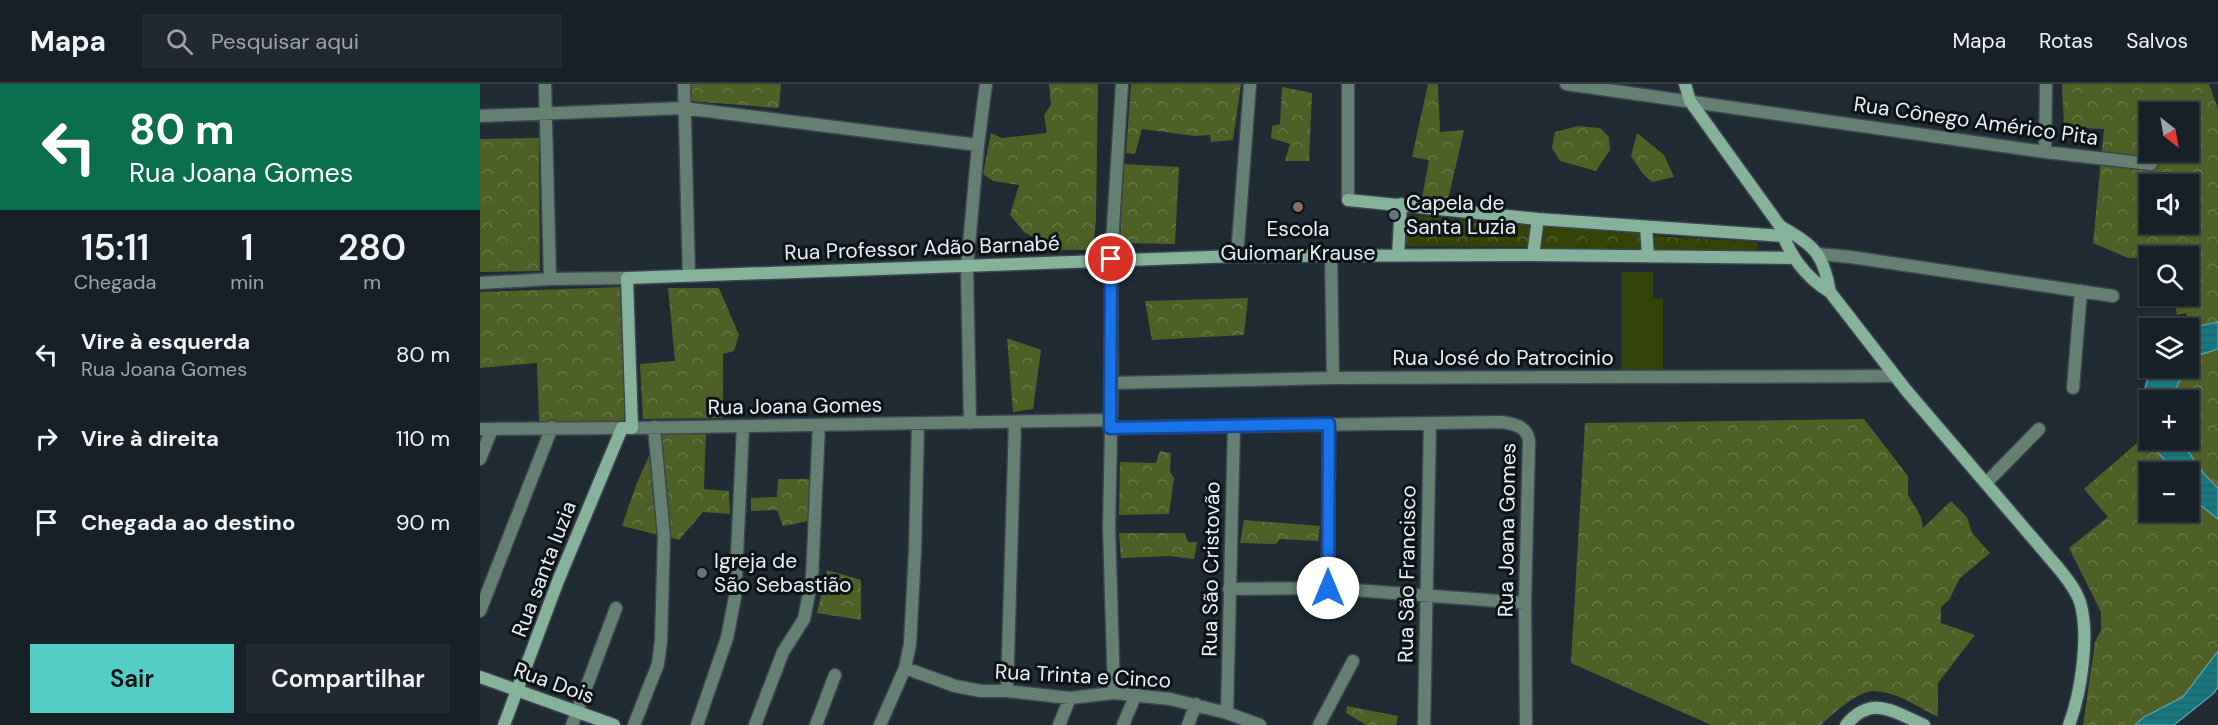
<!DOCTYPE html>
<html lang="pt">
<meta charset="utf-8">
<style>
:root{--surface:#182027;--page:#21282f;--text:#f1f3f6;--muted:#9fa3a7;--line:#363e44;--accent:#54cdc6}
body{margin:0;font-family:"DM Sans",sans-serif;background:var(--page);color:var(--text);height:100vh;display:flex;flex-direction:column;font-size:22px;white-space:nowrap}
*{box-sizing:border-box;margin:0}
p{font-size:20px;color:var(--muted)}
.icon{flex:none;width:33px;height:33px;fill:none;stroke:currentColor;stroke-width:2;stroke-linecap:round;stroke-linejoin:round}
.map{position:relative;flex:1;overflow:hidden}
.sheet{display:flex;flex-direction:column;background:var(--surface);width:480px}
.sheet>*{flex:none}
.guide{background:#0b6e4f;color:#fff;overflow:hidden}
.needle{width:39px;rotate:149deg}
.tools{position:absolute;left:1659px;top:18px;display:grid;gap:12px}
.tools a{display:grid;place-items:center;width:60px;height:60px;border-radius:0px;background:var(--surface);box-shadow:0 2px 4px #0004,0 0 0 2px var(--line);font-size:30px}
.pin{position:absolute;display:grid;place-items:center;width:51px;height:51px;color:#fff;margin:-26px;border:3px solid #fff;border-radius:50%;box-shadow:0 2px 6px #0007}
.me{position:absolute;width:66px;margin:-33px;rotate:0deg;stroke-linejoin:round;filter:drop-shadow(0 0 4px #0008)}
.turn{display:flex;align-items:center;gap:21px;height:126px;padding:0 30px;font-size:27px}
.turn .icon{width:78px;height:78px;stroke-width:2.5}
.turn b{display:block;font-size:42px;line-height:51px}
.eta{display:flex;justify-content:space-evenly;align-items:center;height:102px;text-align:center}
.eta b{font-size:36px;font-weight:600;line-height:42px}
.action{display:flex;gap:12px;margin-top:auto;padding:12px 30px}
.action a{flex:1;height:69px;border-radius:0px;background:var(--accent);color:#111;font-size:24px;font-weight:600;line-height:69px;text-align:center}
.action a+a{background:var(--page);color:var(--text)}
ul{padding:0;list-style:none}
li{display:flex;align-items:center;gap:18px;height:84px;padding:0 30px}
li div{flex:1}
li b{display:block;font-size:22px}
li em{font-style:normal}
header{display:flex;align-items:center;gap:36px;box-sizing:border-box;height:84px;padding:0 30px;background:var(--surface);border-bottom:2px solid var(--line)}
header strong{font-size:28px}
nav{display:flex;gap:33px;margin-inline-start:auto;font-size:21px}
.search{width:420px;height:54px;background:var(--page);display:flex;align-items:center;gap:15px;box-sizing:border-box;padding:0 21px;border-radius:0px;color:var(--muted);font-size:22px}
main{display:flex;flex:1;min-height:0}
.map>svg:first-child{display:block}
.forest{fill:url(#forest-crowns);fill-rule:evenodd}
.park{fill:url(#park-crowns)}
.pitch{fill:#344308}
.water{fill:url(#water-rules);stroke:#559ca3;stroke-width:1.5}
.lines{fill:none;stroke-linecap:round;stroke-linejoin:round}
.street-casing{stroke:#3c464f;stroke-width:15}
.secondary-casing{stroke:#3c464f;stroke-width:15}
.street{stroke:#658072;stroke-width:12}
.secondary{stroke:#86b29b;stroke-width:12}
.route-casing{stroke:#114b97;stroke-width:15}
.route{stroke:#1a73e8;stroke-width:10}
.education-dot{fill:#8d6e63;stroke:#0e1317;stroke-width:2}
.worship-dot{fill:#6b7280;stroke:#0e1317;stroke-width:2}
.labels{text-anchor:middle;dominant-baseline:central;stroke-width:6;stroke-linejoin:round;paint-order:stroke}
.street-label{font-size:21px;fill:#e8eff5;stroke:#0e1317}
.poi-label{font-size:21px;fill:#e8eff5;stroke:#0e1317;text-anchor:start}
</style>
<header>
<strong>Mapa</strong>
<div class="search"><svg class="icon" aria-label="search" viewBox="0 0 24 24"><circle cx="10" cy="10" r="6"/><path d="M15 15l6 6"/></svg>Pesquisar aqui</div>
<nav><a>Mapa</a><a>Rotas</a><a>Salvos</a></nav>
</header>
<main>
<section class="sheet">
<div class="guide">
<div class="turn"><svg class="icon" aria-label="left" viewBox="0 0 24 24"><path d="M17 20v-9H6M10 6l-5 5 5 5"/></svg><div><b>80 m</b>Rua Joana Gomes</div></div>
</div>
<div class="eta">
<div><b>15:11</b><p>Chegada</p></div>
<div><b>1</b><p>min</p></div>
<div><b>280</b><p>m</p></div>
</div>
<ul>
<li><svg class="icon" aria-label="left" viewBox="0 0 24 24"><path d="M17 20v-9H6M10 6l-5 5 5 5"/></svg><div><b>Vire à esquerda</b><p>Rua Joana Gomes</p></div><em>80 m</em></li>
<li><svg class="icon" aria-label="right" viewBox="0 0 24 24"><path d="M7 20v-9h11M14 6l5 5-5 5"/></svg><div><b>Vire à direita</b></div><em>110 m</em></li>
<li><svg class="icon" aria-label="arrive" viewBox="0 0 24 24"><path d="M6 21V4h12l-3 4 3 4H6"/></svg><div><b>Chegada ao destino</b></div><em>90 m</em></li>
</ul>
<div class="action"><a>Sair</a><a>Compartilhar</a></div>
</section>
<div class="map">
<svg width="1738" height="641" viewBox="0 0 1738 641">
<defs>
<pattern id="forest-crowns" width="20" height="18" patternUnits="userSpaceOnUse" patternTransform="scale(1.5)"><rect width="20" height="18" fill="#4f6027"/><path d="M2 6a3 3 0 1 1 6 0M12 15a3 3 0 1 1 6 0" fill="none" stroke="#687747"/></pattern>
<pattern id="park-crowns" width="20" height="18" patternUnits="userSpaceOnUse" patternTransform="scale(1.5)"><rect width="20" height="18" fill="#344308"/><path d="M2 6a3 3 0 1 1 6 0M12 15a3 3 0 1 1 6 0" fill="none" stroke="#515e2d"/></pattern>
<pattern id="water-rules" width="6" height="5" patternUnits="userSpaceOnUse" patternTransform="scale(1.5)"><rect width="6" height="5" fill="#167880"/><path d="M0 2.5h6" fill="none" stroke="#2e6065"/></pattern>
</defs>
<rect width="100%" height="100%" fill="#202b34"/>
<path class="forest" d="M 211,0 L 301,0 L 299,24 L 210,17 Z
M 569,0 L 618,0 L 616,136 L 613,166 L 577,166 L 544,148 L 530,131 L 539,101 L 513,97 L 503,90 L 511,49 L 522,54 L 567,49 L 564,31 L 571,21 Z
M 651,0 L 761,0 L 753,56 L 731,58 L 730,51 L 715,52 L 662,45 L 655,70 L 646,69 Z
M 948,0 L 958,0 L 960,48 L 984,46 L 968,116 L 942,114 L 949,76 L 932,73 Z
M 1582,0 L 1729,0 L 1738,25 L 1738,238 L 1710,243 L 1706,229 L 1697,231 L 1694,212 L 1708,212 L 1708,172 L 1648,174 L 1613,159 L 1624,45 L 1584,43 ZM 1670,28 L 1708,28 L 1708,68 L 1670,68 ZM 1670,100 L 1708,100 L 1708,140 L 1670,140 Z
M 802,3 L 832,9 L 829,77 L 805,77 L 810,60 L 791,54 L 792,42 L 800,40 Z
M 1098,42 L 1120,44 L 1129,53 L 1130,66 L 1116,87 L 1080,77 L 1072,64 L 1075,48 Z
M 1157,49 L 1184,71 L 1194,93 L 1172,98 L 1163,90 L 1151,72 Z
M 59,54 L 60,187 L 0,188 L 0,55 Z
M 644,80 L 699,83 L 695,160 L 640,159 Z
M 142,203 L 146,338 L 59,337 L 57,279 L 0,284 L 0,208 Z
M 188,204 L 239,204 L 259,251 L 254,267 L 243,270 L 243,334 L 163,335 L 160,280 L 195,277 Z
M 768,214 L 764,251 L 672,256 L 665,217 Z
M 527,254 L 561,266 L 553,325 L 533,328 Z
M 1738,265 L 1738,404 L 1724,390 L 1700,356 L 1708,356 L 1708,316 L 1690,316 L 1703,290 L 1719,271 Z
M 1384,335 L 1428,392 L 1428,411 L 1441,433 L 1443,444 L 1471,417 L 1487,433 L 1492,449 L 1510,469 L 1480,494 L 1469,516 L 1461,523 L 1461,539 L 1495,551 L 1458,599 L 1458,633 C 1438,623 1416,607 1392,607 C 1377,608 1351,631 1341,641 L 1231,641 L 1091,579 L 1105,339 Z
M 180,347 L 226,349 L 224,405 L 249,407 L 250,430 L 223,428 L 199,456 L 142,442 L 156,401 Z
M 1665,356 L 1683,374 L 1691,388 L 1670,388 L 1670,428 L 1708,428 L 1709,412 L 1738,435 L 1738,567 L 1703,613 L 1664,633 L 1655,641 L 1603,641 L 1615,558 L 1621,546 L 1621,528 L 1589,464 L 1628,433 L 1604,405 L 1657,359 Z
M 680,367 L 691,369 L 690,388 L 694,394 L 689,430 L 639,431 L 640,378 L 676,379 Z
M 298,395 L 331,395 L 329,437 L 303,442 L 297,426 L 271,427 L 271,414 L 297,413 Z
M 764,436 L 840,442 L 838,457 L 800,455 L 796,460 L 760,459 Z
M 639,449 L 705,449 L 708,458 L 717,458 L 714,475 L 689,472 L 641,474 Z
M 347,486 L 381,496 L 381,536 L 337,529 Z
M 867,622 L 918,632 L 916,641 L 886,641 L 866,629 Z"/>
<path class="park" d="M 925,131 L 1052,142 L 1050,163 L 924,162 Z
M 1060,141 L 1163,148 L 1163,165 L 1058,165 Z
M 1170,152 L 1278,158 L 1277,166 L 1171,167 Z"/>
<path class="pitch" d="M 1141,188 L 1173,188 L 1173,214 L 1183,215 L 1183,287 L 1141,287 Z"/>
<path class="water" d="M 1738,238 L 1738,265 L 1719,271 L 1708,283 L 1708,244 Z
M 1674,284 L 1708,284 L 1703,290 L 1690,316 L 1670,316 L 1670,356 L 1700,356 L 1724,390 L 1738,404 L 1738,435 L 1709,412 L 1708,388 L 1691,388 L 1683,374 L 1665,356 C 1663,332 1659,304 1674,284 Z
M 1738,567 L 1738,603 L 1734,609 L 1694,641 L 1655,641 L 1664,633 L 1703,613 Z"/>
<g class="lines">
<defs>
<path id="street" d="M 65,0 L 70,195
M 204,0 L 209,192
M 868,0 L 868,116
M 1086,0 L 1565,68 L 1671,80
M 0,32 L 203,24 L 498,61
M 1565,68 L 1566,0
M 1338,170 L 1371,173 L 1633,212
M 757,172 L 770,0
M 851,172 L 853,294
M 0,199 L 70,195 L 147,194
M 632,299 L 853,294 L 1415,292
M 1593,304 L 1601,207
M 490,339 L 487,183 L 498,61 L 506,0
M 152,344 L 630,336
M 630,344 L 1022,338 C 1034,340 1046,342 1049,356 L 1045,519 L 1046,641
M 0,345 L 142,344
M 0,375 L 12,345
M 1506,399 L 1559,345
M 848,504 L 849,340
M 749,505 L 848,504 L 1045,519
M 0,527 L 72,343
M 425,584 L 475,602 L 501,607 L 527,607 L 590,614 L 634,609 L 690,615 L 747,629 L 780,641
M 527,607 L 535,338
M 634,609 L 629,443 L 632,299 L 631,175 L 642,0
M 747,629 L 754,343
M 92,641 L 136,524
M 154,641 L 178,580 L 181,557 L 184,452 L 174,343
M 217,641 L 247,554 L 255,513 L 263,343
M 275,641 L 303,568 L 324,535 L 332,494 L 339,341
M 336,641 L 355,591
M 400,641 L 425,584 L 430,560 L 435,467 L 438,340
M 579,641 L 590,614
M 643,641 L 656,610
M 708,641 L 716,620
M 839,641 L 873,577
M 944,641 L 950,339"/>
<path id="secondary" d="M 1205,0 L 1210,17 L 1300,142 C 1308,170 1326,194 1350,208 L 1426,306 L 1580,486 C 1588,496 1596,506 1600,518 C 1610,551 1601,609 1589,641
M 868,116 L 1058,135 L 1303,152
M 1300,142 C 1334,162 1343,168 1350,208
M 1166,143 L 1168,172
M 918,171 L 921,120
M 1053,171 L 1058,135
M 0,593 L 134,641
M 24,641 L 78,497 L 142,344 L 152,344 L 147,194 L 757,172 L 1053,171 L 1314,174
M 1366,641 C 1392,610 1414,628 1444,641"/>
</defs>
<use href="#street" class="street-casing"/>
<use href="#secondary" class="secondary-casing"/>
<use href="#street" class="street"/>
<use href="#secondary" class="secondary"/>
</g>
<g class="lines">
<defs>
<path id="route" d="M 631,175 L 630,344 L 849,340 L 848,504"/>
</defs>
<use href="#route" class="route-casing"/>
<use href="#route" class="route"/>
</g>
<circle class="education-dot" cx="818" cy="123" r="6"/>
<g class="worship-dot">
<circle cx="914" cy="131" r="6"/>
<circle cx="222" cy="489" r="6"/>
</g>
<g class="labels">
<g class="street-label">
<text transform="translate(1496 37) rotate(8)">Rua Cônego Américo Pita</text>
<text transform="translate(442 164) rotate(-2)">Rua Professor Adão Barnabé</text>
<text x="1023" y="274">Rua José do Patrocinio</text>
<text transform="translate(315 322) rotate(-1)">Rua Joana Gomes</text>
<text transform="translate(1027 446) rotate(-89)">Rua Joana Gomes</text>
<text transform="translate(64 485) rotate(-69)">Rua santa luzia</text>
<text transform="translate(731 485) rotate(-89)">Rua São Cristovão</text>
<text transform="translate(927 490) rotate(-89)">Rua São Francisco</text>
<text transform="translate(603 592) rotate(3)">Rua Trinta e Cinco</text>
<text transform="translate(74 599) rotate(20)">Rua Dois</text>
</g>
<g class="poi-label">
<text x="926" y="119">Capela de<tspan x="926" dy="24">Santa Luzia</tspan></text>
<text x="818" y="145" text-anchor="middle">Escola<tspan x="818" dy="24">Guiomar Krause</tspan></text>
<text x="234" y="477">Igreja de<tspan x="234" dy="24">São Sebastião</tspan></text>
</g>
</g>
</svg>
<div class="tools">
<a><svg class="needle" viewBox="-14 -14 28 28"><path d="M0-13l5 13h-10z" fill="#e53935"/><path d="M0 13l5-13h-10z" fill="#9fa3a7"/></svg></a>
<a><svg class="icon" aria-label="sound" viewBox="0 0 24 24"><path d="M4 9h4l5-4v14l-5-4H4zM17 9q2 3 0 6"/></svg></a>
<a><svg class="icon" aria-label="search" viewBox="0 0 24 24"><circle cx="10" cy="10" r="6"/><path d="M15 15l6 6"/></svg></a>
<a><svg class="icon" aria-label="layers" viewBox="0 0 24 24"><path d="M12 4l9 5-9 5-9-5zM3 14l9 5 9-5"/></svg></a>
<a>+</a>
<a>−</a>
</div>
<div class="pin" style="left:631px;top:175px;background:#d93025"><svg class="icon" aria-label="arrive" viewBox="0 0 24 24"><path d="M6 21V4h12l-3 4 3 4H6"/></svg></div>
<svg class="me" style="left:848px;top:504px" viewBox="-20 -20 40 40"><circle r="19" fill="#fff"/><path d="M0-13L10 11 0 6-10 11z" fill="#1a73e8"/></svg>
</div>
</main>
